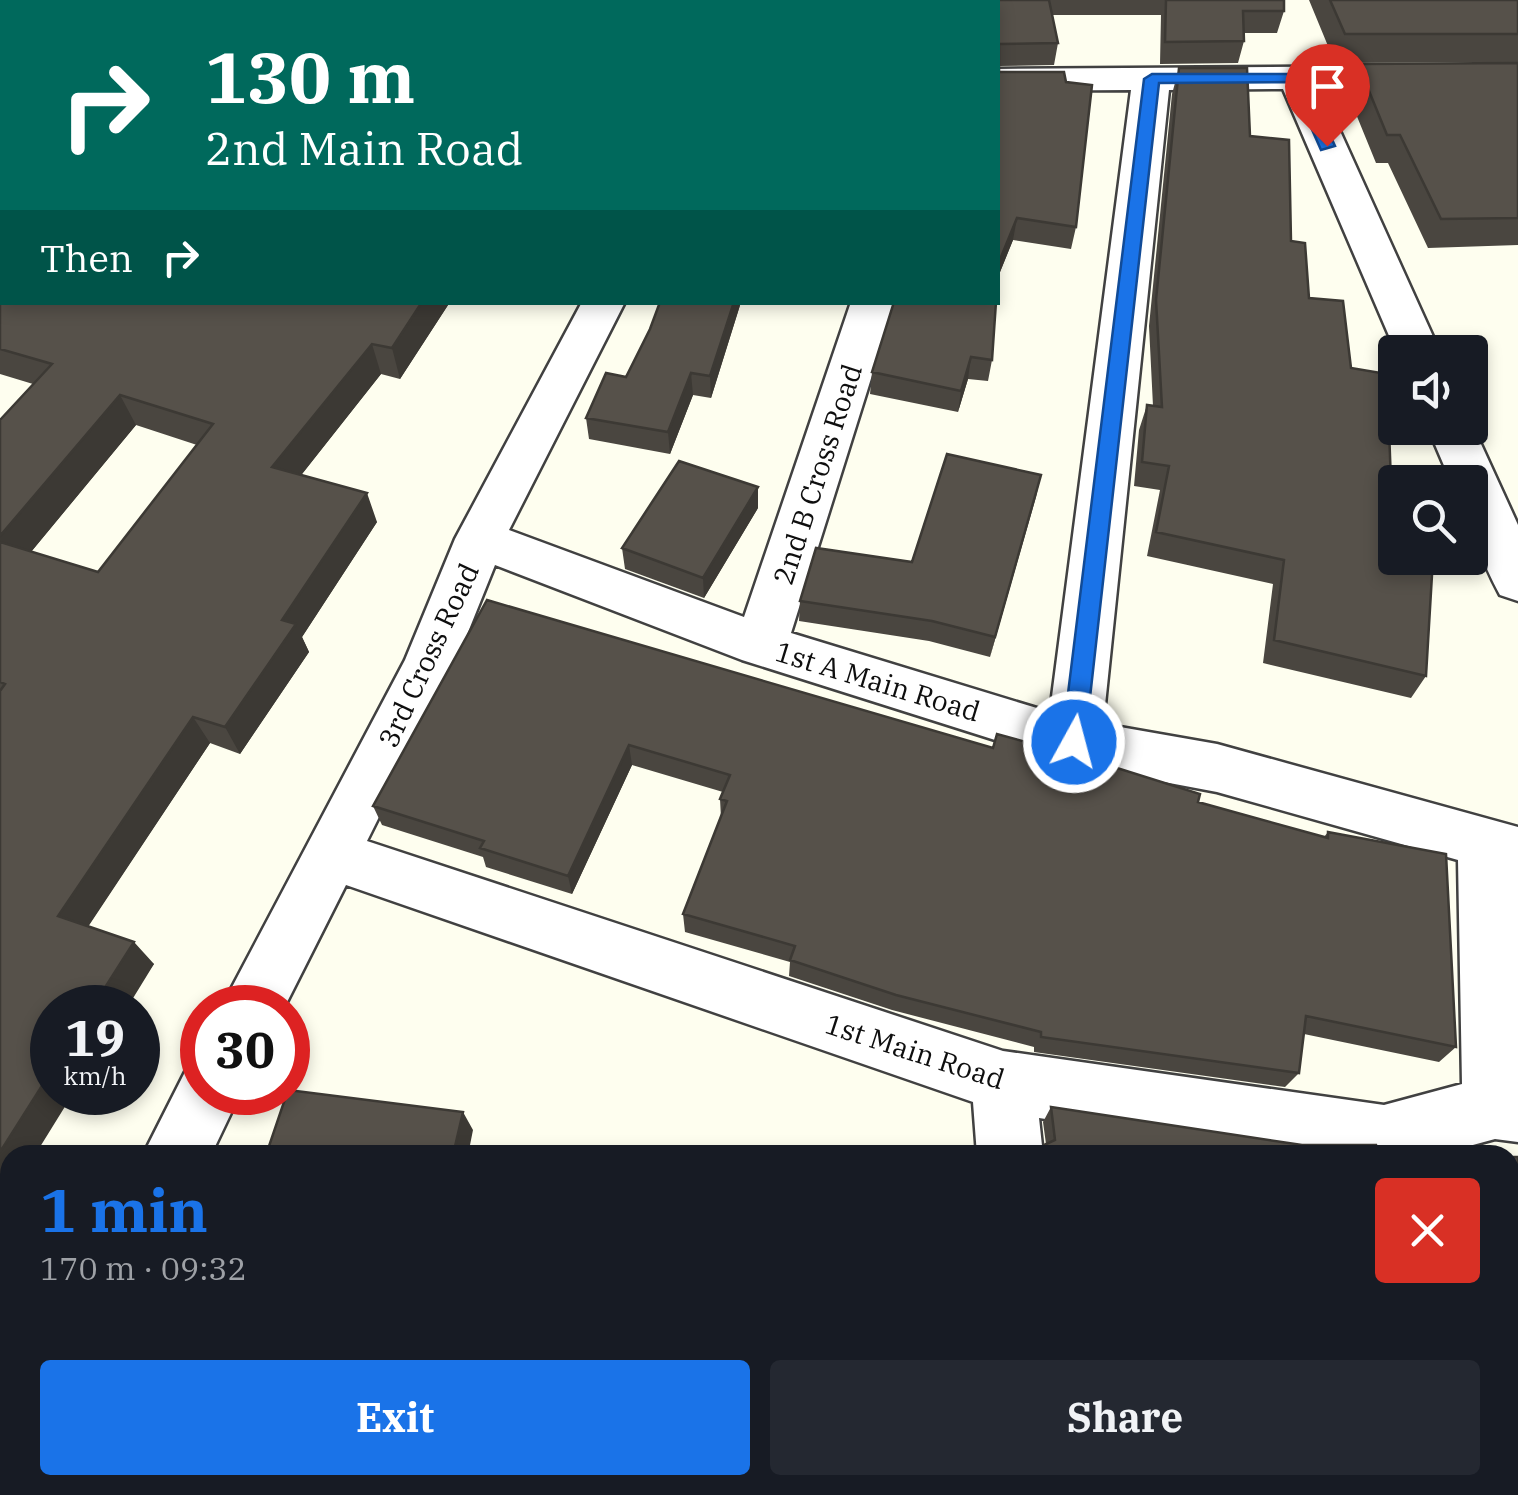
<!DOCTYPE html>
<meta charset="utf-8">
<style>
:root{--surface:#171b24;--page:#242831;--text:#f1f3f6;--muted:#9ea1a6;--accent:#1a73e8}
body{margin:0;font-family:"IBM Plex Serif",serif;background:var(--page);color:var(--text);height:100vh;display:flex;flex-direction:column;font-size:38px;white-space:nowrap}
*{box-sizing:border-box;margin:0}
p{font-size:32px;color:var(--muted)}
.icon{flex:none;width:55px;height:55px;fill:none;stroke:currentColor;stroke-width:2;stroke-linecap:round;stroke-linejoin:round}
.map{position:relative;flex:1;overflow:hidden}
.panel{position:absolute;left:0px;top:1145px;width:1520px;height:350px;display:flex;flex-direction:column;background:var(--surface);border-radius:30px 30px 0 0;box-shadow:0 5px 15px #0003}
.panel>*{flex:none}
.hud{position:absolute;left:0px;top:0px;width:1000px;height:305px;box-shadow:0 5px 15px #0003;background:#00695c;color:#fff;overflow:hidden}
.fabs{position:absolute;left:1378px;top:335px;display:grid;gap:20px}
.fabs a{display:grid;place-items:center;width:110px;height:110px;border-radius:10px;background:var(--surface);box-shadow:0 5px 15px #0003;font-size:50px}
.speed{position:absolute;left:30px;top:985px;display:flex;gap:20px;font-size:50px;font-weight:700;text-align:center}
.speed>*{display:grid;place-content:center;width:130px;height:130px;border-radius:50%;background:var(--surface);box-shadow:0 5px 15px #0003;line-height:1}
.speed small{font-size:25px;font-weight:400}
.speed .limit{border:15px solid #d22;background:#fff;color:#111}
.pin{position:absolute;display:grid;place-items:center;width:85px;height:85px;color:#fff;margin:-102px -42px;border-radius:50% 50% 50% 0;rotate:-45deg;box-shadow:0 0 10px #0007}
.pin .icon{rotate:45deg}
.me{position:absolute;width:110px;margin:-55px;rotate:7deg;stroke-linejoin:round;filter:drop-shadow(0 0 8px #0008)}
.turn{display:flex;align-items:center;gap:35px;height:210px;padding:0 40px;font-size:45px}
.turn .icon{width:130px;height:130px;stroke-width:2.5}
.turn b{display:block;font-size:70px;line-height:85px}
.then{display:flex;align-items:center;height:95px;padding:0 40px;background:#0003;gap:20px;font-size:38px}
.round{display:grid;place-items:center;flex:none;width:105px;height:105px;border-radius:10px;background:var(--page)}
.headline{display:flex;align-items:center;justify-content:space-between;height:170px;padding:0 40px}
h1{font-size:60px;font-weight:700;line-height:75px;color:var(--accent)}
.action{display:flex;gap:20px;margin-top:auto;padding:20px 40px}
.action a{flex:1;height:115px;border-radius:10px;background:var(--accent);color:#fff;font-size:40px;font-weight:700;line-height:115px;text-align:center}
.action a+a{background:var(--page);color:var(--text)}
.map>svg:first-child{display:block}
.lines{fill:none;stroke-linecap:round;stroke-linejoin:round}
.minor-casing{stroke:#414141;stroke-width:5}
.minor{fill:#fff;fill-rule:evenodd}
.wall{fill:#4a4640;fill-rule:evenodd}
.shaded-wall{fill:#3c3934}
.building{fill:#56514a;stroke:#3c3934;stroke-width:2.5}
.route{fill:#1a73e8;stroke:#114b97;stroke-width:2.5}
.labels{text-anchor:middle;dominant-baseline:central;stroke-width:10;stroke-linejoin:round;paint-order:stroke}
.street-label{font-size:28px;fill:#0e0e0e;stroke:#fff}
</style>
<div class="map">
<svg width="1518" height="1495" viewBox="0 0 1518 1495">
<rect width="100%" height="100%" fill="#fefeef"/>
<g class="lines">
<defs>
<path id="minor" d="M 1518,65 L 1518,87 L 1321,89 L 1440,352 L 1396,352 L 1283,89 L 1169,90 L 1103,724 L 1217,744 L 1518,827 L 1518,1142 L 1495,1139 L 1436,1155 L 1287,1155 L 1039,1118 L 1043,1155 L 977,1155 L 973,1102 L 346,885 L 284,1008 L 221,1008 L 405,660 L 455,539 L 582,302 L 625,302 L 509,530 L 744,617 L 851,302 L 895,302 L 791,633 L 1050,712 L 1131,90 L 998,91 L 998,69 ZM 495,565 L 742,660 L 1074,765 L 1217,792 L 1458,860 L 1462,1084 L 1384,1105 L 1003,1051 L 367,841 L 456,662 Z
M 0,70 L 2,70 L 2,92 L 0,92 Z
M 1470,420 L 1518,525 L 1518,601 L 1500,595 C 1478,554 1470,528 1470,482 L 1451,482 L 1428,428 L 1470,428 Z
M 202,1063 L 202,1092 L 241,1092 L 211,1155 L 143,1155 L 186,1070 Z
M 10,1441 L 10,1485 L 44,1485 L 40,1495 L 0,1495 L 0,1445 Z
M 1004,1485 L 1078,1485 L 1079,1495 L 1005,1495 Z
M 1424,1485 L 1498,1485 L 1501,1495 L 1427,1495 Z"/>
</defs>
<use href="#minor" class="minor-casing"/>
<use href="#minor" class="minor"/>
</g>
<path class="wall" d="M 27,0 L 109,0 L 108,2 L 28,2 Z
M 531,0 L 1284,0 L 1284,11 L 1277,33 L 1244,33 L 1244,41 L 1238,63 L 1160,64 L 1161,15 L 1052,15 L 1058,43 L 1054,65 L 999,66 L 999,72 L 1076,227 L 1071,249 L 1013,240 L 998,277 L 998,2 Z
M 1309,0 L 1518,0 L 1518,62 L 1335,63 Z
M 1518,63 L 1518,245 L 1428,248 L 1388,163 L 1376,163 L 1347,92 L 1358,64 Z
M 1179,68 L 1250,136 L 1291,241 L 1309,298 L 1351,368 L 1391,483 L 1426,676 L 1411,698 L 1263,663 L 1273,584 L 1147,556 L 1160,490 L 1134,486 L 1139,430 L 1147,405 L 1153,406 L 1149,326 L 1172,94 Z
M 0,85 L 450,302 L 400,379 L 381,374 L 301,475 L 377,522 L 302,637 L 309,652 L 240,754 L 210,743 L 88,926 L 154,964 L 10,1155 L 10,1194 L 0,1210 L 0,420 L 33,384 L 0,374 ZM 136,425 L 197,445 L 98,572 L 31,552 Z
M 741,302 L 711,398 L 693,395 L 670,454 L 589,439 L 586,418 L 626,377 L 650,329 Z
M 894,302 L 992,360 L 988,381 L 968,379 L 958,412 L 870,394 L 872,372 Z
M 1041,475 L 990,657 L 929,641 L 799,621 L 800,601 L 912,562 Z
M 758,508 L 704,598 L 625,569 L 622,548 Z
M 487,600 L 993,748 L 1198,802 L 1324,837 L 1328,832 L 1456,1047 L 1439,1062 L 1304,1034 L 1299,1073 L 1285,1087 L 1034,1052 L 1034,1047 L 892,1010 L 789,976 L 790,962 L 685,932 L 683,914 L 721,818 L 720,799 L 723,792 L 632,765 L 572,894 L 486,867 L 483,857 L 382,825 L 373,806 Z
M 1051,1107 L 1302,1145 L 1377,1153 L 1442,1155 L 1038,1155 L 1046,1144 L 1043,1122 Z
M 1510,1157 L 1518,1157 L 1518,1495 L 815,1495 L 815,1485 L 1011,1485 L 1011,1493 L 1080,1494 L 1082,1485 L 1444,1485 L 1447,1493 L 1504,1494 L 1500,1485 L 1510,1485 Z"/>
<path class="shaded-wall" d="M 332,0 L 345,0 L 345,2 L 331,2 Z
M 1017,218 L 1013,240 L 998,277 L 999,262 Z
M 422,302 L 450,302 L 400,379 L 392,348 Z
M 734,302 L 741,302 L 711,398 L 710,376 Z
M 372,344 L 381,374 L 284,497 L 272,467 Z
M 971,357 L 968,379 L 958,412 L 961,391 Z
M 691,373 L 693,395 L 670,454 L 668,432 Z
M 120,395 L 136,425 L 16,570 L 0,546 L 0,536 Z
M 1041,475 L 1036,497 L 990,657 L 995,637 Z
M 758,487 L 758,508 L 704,598 L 703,578 Z
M 367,493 L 377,522 L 302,637 L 309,652 L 240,754 L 225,727 L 282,620 Z
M 193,717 L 210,743 L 80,939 L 58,916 Z
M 629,745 L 632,765 L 572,894 L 568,876 Z
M 134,942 L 154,964 L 127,1008 L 92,1008 Z
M 52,1070 L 52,1092 L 74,1092 L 35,1155 L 10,1155 L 10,1194 L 0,1210 L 0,1152 Z
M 463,1112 L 473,1130 L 468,1155 L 453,1155 Z"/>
<path class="building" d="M 161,0 L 332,0 L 331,2 L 160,2 Z
M 531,0 L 1049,0 L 1058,43 L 999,44 L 999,72 L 1064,72 L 1066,82 L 1092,85 L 1076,227 L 1017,218 L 999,262 L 998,278 L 998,2 L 531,2 Z
M 1166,0 L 1284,0 L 1284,11 L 1243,11 L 1244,41 L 1165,42 Z
M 1330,0 L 1518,0 L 1518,34 L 1345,34 Z
M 1518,63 L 1518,218 L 1441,219 L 1400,135 L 1387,135 L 1358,64 Z
M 1179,68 L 1247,68 L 1250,136 L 1289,140 L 1291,241 L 1305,243 L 1309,298 L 1343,301 L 1351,368 L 1387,374 L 1391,483 L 1395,484 L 1395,558 L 1433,558 L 1426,676 L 1274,640 L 1284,560 L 1156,532 L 1169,466 L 1142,462 L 1147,405 L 1162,407 L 1156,300 Z
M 0,85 L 2,86 L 2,302 L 422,302 L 392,348 L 372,344 L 272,467 L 367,493 L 282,620 L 296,624 L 225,727 L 193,717 L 58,916 L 134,942 L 92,1008 L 52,1008 L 52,1070 L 0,1152 L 0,691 L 5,684 L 0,682 L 0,542 L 98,572 L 213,424 L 120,395 L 0,536 L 0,420 L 52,364 L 0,349 Z
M 660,302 L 734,302 L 710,376 L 691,373 L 668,432 L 586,418 L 606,373 L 626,377 L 650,329 Z
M 894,302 L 996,302 L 992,360 L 971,357 L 961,391 L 872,372 Z
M 947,454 L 1041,475 L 995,637 L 932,621 L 800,601 L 816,548 L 912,562 Z
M 679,461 L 758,487 L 703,578 L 622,548 Z
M 487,600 L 993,748 L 997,734 L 1098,762 L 1200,794 L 1198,802 L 1328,838 L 1328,832 L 1446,854 L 1456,1047 L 1306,1016 L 1299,1073 L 1041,1037 L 1041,1032 L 896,995 L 790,960 L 795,946 L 683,914 L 727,801 L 720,799 L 730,775 L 629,745 L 568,876 L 480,848 L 484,841 L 373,806 Z
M 288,1090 L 463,1112 L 453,1155 L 266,1155 Z
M 1051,1107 L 1302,1145 L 1376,1145 L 1377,1153 L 1442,1155 L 1045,1155 L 1044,1145 L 1055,1140 Z
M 1510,1157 L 1518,1157 L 1518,1476 L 1510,1476 Z
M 438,1485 L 741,1485 L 741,1495 L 437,1495 Z
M 817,1485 L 1011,1485 L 1011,1493 L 1090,1494 L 1091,1485 L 1444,1485 L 1447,1493 L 1518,1495 L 817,1495 Z"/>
<path class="route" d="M 1152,74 L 1302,74 L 1335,146 L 1321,150 L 1291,82 L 1159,83 L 1085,742 L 1074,752 L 1062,742 L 1144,79 Z"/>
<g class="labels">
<g class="street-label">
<text transform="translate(817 474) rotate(-72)">2nd B Cross Road</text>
<text transform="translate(428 655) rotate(-65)">3rd Cross Road</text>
<text transform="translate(878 681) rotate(17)">1st A Main Road</text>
<text transform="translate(915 1051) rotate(18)">1st Main Road</text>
</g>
</g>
</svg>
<div class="fabs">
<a><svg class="icon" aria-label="sound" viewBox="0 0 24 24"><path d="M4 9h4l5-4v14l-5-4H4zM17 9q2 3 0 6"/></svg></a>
<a><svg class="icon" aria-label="search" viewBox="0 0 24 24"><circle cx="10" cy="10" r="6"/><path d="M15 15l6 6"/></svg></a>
</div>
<div class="speed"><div>19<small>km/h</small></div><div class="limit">30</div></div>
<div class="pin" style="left:1327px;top:146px;background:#d93025"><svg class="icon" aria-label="arrive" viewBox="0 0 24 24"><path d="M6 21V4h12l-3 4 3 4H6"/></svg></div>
<svg class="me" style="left:1074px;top:742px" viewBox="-20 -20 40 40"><circle r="17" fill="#1a73e8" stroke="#fff" stroke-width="3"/><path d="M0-11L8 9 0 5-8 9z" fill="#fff"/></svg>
<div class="hud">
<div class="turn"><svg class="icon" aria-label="right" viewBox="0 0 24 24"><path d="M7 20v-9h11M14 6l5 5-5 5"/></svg><div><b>130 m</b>2nd Main Road</div></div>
<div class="then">Then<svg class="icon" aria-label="right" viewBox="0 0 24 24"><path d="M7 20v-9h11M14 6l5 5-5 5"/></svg></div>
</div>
<section class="panel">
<div class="headline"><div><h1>1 min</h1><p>170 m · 09:32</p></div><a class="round" style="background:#d93025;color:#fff"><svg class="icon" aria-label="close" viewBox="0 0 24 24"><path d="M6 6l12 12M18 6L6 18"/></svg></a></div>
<div class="action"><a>Exit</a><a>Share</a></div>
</section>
</div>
